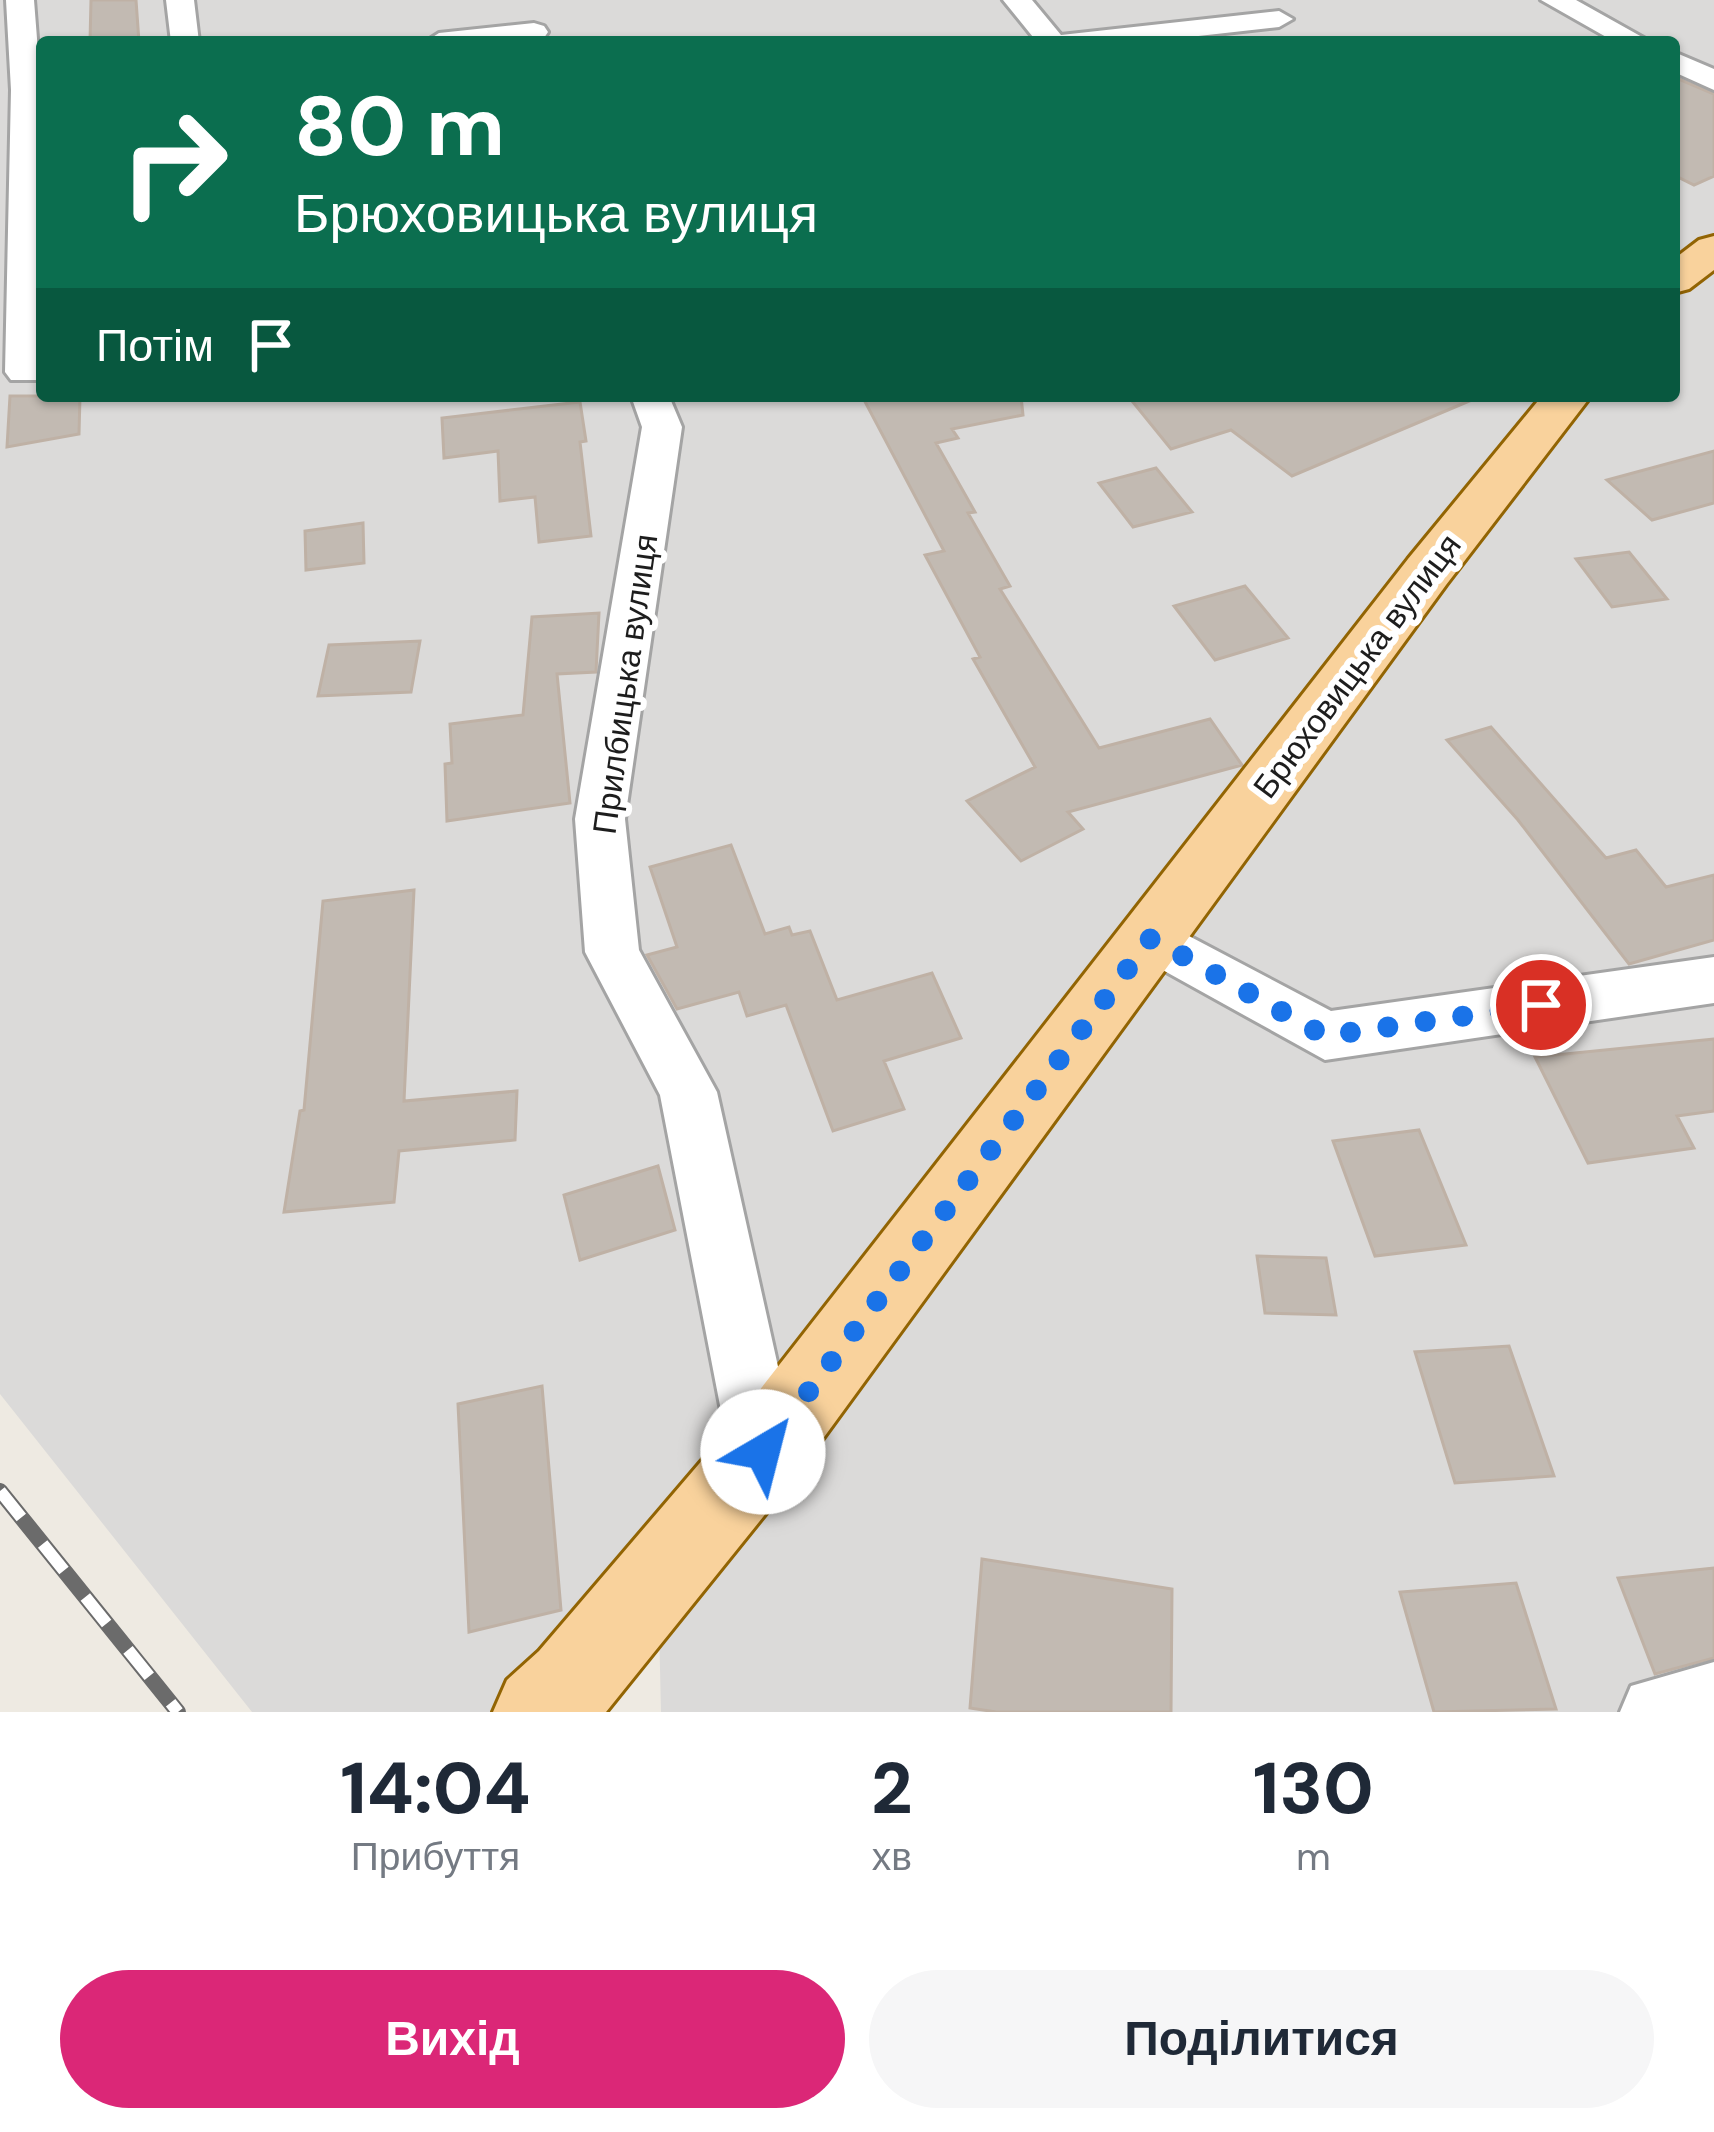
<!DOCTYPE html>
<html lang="uk">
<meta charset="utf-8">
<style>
:root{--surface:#fff;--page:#f6f6f7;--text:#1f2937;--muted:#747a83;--accent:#db2777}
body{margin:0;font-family:"DM Sans",sans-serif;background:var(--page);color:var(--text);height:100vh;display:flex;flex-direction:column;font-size:45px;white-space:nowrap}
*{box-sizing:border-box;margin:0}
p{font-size:39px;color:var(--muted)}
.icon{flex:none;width:66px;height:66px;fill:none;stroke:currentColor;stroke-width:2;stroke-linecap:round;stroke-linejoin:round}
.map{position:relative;height:1712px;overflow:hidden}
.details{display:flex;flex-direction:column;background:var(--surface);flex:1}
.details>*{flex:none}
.banner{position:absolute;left:36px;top:36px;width:1644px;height:366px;border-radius:12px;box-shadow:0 3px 9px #0004;background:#0b6e4f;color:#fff;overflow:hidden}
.pin{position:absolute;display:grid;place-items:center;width:102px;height:102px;color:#fff;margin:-51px;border:6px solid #fff;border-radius:50%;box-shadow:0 3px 12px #0007}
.me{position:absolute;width:132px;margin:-66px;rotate:37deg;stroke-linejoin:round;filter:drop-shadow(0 0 9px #0008)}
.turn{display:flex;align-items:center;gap:42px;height:252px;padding:0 60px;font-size:54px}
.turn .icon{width:156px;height:156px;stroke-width:2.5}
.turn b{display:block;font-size:84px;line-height:102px}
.then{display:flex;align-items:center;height:114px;padding:0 60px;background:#0003;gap:24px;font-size:45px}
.eta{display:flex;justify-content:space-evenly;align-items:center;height:204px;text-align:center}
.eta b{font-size:72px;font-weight:800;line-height:84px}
.cta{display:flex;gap:24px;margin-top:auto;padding:24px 60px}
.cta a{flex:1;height:138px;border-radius:72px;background:var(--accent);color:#fff;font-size:48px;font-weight:800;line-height:138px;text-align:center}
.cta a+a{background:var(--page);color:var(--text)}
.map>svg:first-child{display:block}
.residential{fill:#dbdad9}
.building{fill:#c2bab2;stroke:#bfb1a5;stroke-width:3}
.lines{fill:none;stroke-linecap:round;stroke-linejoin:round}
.minor-casing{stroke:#a4a4a4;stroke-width:6}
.major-casing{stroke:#926403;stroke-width:6}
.minor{fill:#fff;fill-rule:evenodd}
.major{fill:#f9d29c;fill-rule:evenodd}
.rail-casing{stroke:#6b6b6b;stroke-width:16}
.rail{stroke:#fff;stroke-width:12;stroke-dasharray:34;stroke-linecap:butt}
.route{stroke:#1a73e8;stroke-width:21;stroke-dasharray:0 37.8}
.labels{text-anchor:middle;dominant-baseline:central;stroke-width:12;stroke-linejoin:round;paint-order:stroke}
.street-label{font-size:33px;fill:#1d1d1d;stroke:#fff}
</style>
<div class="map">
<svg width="1714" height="1712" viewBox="0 0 1714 1712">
<rect width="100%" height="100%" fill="#eeeae2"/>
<path class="residential" d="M 0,0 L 1714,0 L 1714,233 L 1674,266 L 1674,42 L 42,42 L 42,396 L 1551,396 L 510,1712 L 252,1712 L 0,1394 Z
M 1714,260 L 1714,1712 L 661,1712 L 659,1625 L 1585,396 L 1674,396 L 1674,295 Z"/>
<path class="building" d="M 91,0 L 136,0 L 139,42 L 90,42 Z
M 1674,77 L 1714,94 L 1714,176 L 1694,185 L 1674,175 Z
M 10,396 L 80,396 L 79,434 L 7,447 Z
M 862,396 L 1021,396 L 1023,415 L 952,429 L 958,438 L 936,443 L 975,512 L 968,513 L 1010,586 L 1000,589 L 1099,748 L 1210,719 L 1242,765 L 1068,812 L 1083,829 L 1021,861 L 967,801 L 1035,767 L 973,659 L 980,657 L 925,555 L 944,551 Z
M 1128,396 L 1481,396 L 1292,476 L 1231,430 L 1171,449 Z
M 580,402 L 586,441 L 580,442 L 591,536 L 539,542 L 535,497 L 500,501 L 498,451 L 444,458 L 442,418 Z
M 1714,451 L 1714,503 L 1652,520 L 1607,480 Z
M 1156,468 L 1192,512 L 1133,527 L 1099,483 Z
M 363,523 L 364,563 L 306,570 L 305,531 Z
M 1629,552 L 1667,599 L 1612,607 L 1576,559 Z
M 1245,586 L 1288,638 L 1215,660 L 1174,606 Z
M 599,613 L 596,672 L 557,674 L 570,803 L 447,821 L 445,764 L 452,763 L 450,724 L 523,715 L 532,617 Z
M 420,641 L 411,692 L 318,696 L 329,645 Z
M 1491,727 L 1606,858 L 1636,850 L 1666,887 L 1714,875 L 1714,940 L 1629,964 L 1518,820 L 1447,740 Z
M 731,845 L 765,934 L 789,927 L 792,935 L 810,931 L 837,1000 L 932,973 L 961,1038 L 884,1061 L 904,1109 L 833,1131 L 786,1005 L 747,1016 L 739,992 L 677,1009 L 647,955 L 677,947 L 650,867 Z
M 414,890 L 404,1101 L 517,1091 L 515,1140 L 399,1151 L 394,1202 L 284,1212 L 300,1111 L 304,1110 L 323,901 Z
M 1714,1039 L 1714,1111 L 1677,1116 L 1694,1148 L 1588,1163 L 1535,1057 Z
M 1419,1130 L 1466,1245 L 1375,1256 L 1333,1141 Z
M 658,1166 L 675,1230 L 580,1260 L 564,1195 Z
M 1257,1256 L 1326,1258 L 1336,1315 L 1265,1313 Z
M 1509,1346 L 1554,1476 L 1455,1483 L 1415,1352 Z
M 542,1386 L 561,1610 L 469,1632 L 458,1404 Z
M 982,1559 L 1172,1589 L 1171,1712 L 996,1712 L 970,1708 Z
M 1714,1568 L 1714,1658 L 1655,1674 L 1618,1578 Z
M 1516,1583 L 1556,1709 L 1434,1712 L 1400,1592 Z"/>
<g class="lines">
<defs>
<path id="minor" d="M 6,0 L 34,0 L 41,90 L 42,380 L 11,380 L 5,372 L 11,90 Z
M 166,0 L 194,0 L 199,42 L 171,42 Z
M 1003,0 L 1032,0 L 1061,35 L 1279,11 L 1293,19 L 1279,27 L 1145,42 L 1037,42 Z
M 1541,0 L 1576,0 L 1651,42 L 1615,42 Z
M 534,23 L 544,26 L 548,32 L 544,38 L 425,42 L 439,33 Z
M 1674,52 L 1714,69 L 1714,90 L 1674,72 Z
M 631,396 L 669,396 L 682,427 L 625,819 L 639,950 L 717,1092 L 797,1452 L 787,1476 L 763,1486 L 739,1476 L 729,1452 L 660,1095 L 585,952 L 575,819 L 642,427 Z
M 1151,916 L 1331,1011 L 1714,957 L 1714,1003 L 1325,1060 L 1132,953 L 1124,938 L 1132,923 Z
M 1714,1662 L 1714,1712 L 1620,1712 L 1631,1686 Z"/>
<path id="major" d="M 1714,236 L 1714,270 L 1689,289 L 1674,293 L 1674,259 L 1699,240 Z
M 1542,396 L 1591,396 L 1446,585 L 792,1481 L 606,1712 L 493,1712 L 507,1680 L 539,1651 L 734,1423 L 1408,559 Z"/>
</defs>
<use href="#minor" class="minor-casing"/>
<use href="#major" class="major-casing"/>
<use href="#minor" class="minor"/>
<use href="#major" class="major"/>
<defs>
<path id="rail" d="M 0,1491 L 178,1712"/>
</defs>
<use href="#rail" class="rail-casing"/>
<use href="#rail" class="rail"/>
</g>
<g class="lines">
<path class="route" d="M 763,1452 L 1151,938 L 1325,1036 L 1541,1005"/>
</g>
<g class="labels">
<g class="street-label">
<text transform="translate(1357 666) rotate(-53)">Брюховицька вулиця</text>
<text transform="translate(625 684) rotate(-82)">Прилбицька вулиця</text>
</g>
</g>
</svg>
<div class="pin" style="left:1541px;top:1005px;background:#d93025"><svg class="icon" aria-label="arrive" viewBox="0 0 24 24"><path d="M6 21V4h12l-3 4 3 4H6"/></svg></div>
<svg class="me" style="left:763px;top:1452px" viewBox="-20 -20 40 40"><circle r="19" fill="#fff"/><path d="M0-13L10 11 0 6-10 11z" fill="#1a73e8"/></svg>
<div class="banner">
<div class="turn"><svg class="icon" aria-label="right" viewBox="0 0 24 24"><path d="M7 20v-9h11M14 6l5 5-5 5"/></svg><div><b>80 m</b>Брюховицька вулиця</div></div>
<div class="then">Потім<svg class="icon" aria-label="arrive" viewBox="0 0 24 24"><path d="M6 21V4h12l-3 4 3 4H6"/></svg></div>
</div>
</div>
<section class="details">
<div class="eta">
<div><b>14:04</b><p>Прибуття</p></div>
<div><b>2</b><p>хв</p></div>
<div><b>130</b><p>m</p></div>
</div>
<div class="cta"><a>Вихід</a><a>Поділитися</a></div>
</section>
